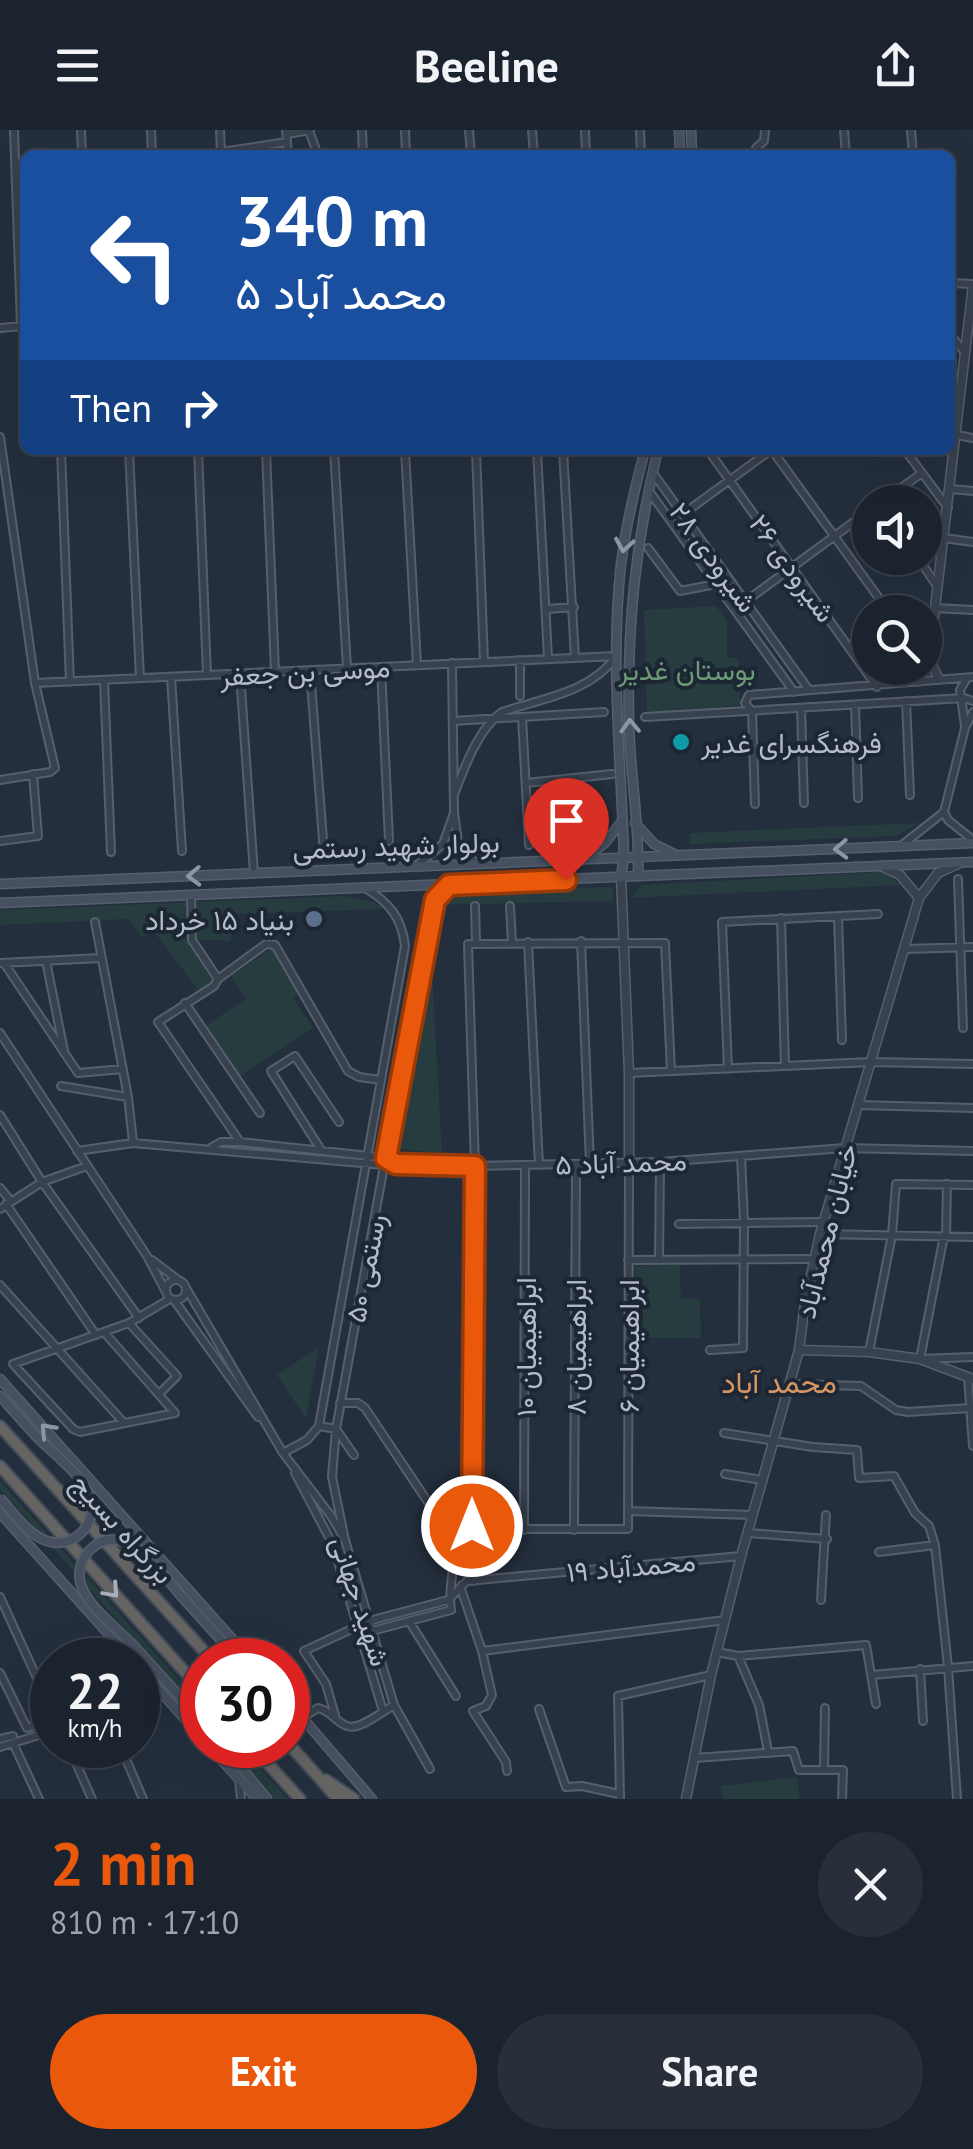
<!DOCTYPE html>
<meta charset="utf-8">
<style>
:root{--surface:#1b232e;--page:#282f3a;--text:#f1f3f6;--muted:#a0a4aa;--line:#39404a;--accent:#ea580c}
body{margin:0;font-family:"PT Sans",Vazirmatn,sans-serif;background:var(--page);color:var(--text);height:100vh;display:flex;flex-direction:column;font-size:38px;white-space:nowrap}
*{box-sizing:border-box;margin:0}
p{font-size:32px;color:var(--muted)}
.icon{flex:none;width:55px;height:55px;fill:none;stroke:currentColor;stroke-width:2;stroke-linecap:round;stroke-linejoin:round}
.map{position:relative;height:1669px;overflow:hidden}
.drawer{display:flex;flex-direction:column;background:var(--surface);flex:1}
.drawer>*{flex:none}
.guide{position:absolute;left:20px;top:20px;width:935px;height:305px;border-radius:15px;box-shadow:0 10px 40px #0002,0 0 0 2px var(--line);background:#1a4fa0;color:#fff;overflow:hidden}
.fabs{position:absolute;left:852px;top:355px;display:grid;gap:20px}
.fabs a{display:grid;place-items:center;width:90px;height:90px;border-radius:50%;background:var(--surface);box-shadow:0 10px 40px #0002,0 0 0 2px var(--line);font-size:50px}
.speed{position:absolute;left:30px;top:1508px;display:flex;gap:20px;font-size:50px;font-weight:700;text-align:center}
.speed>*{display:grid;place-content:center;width:130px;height:130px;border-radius:50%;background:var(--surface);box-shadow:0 10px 40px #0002,0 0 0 2px var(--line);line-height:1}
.speed small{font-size:25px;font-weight:400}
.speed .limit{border:15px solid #d22;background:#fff;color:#111}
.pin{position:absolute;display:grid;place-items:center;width:85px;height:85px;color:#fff;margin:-102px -42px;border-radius:50% 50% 50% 0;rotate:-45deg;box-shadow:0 0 10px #0007}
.pin .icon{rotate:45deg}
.me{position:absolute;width:110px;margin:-55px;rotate:0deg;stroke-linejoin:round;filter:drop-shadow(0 0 8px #0008)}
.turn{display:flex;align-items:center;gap:35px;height:210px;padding:0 50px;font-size:45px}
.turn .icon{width:130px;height:130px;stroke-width:2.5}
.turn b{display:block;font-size:70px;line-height:85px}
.then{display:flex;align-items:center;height:95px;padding:0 50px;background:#0003;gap:20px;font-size:38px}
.round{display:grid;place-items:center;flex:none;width:105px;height:105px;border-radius:52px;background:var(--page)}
.head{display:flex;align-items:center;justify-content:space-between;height:170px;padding:0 50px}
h1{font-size:60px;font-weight:700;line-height:75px;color:var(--accent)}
.button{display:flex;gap:20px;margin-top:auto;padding:20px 50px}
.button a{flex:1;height:115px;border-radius:60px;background:var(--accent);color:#fff;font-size:40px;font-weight:700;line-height:115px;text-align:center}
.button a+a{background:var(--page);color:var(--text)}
header{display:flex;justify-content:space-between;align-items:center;height:130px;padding:0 50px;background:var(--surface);font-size:45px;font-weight:700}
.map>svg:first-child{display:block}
.green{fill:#263c3f}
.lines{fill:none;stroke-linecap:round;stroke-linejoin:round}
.minor-casing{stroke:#565f6c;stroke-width:10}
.tertiary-casing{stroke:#565f6c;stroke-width:11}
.secondary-casing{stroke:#565f6c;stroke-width:11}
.trunk-casing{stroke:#434c59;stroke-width:14}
.minor{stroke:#38414e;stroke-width:6}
.tertiary{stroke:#38414e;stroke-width:8}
.secondary{stroke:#465061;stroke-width:8}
.trunk{stroke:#656462;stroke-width:10}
.secondary-bridge-casing{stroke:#565f6c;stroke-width:11;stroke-linecap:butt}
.secondary-bridge{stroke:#465061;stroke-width:8}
.oneway{stroke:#8e96a5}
.oneway2{stroke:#a8afba}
.route-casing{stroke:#983908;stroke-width:25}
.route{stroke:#ea580c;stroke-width:18}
.culture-dot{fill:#0f9aa8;stroke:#1d2633;stroke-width:4}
.service-dot{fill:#5c6f8a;stroke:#1d2633;stroke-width:4}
.labels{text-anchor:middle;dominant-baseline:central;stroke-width:8;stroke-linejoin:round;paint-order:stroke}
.street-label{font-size:28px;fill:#b4bcc9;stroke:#1d2633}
.park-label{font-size:28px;fill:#6b9a76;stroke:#1d2633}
.poi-label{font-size:28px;fill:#b4bcc9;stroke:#1d2633;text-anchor:start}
.neighbourhood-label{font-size:30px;fill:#d59563;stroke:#1d2633}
</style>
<header><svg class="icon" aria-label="menu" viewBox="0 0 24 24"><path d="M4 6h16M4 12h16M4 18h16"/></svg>Beeline<svg class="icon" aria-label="share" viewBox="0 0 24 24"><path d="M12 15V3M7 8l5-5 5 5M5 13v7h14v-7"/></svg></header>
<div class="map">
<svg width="973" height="1669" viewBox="0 0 973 1669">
<rect width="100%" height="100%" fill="#242f3e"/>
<path class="green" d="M 716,476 L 727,491 L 727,528 L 738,528 L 740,575 L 647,584 L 644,480 Z
M 919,693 L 896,706 L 689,714 L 690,703 Z
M 883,742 L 902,755 L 630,768 L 641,755 Z
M 613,757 L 613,771 L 436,775 L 457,760 Z
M 345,766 L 376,773 L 384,779 L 232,784 L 231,811 L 186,809 L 214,849 L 199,861 L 153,800 L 142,808 L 128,789 L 0,795 L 0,780 Z
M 273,818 L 302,862 L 293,868 L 313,898 L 239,947 L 205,896 L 246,869 L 231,846 Z
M 431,823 L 442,1023 L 399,1019 L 397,1008 Z
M 680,1135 L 681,1169 L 700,1169 L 701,1208 L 636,1208 L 635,1136 Z
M 319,1217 L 306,1289 L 277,1245 Z
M 0,1351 L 202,1575 L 202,1585 L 0,1359 Z
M 229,1615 L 239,1615 L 288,1669 L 273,1669 Z
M 797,1647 L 800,1669 L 723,1669 L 721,1656 Z"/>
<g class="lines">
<defs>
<path id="minor" d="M 14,0 L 21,196
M 81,0 L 82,25
M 151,0 L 152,25
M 220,0 L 221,24
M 286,0 L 288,25
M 362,0 L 363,25
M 405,0 L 406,25
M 469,0 L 471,25
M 532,0 L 534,25
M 585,0 L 586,25
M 640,0 L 641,25
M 844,0 L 846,25
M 911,0 L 913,25
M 309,1 L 318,25
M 287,4 L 310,0
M 221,22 L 287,12
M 756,25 L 756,18 L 764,11 L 765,0
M 950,153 L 973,154
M 0,198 L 24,196
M 950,204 L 965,223
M 950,296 L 957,305 L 973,308
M 0,307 L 35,553 L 55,638 L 50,642 L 0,650
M 61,320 L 70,552
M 129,320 L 140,548
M 198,320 L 207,545
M 266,320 L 275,542
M 334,320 L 347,538
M 405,320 L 417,535
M 476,320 L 484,532
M 520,320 L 522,320
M 537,320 L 548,528
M 563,320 L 575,528
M 708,320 L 877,557
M 772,320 L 889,482
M 905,320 L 948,378
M 653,343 L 809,560
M 951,359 L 973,361
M 649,361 L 794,562
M 881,372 L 922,343
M 683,384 L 771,320
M 944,408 L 973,412
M 648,418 L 680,461 L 716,454
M 918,428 L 937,456
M 746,471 L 870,380
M 935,478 L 973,480
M 547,479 L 574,477
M 520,530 L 520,566
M 452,533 L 454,682 L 458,712 L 476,734
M 381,537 L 389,711
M 310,540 L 324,723
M 240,544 L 254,743
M 171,547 L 182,721
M 104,550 L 111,722
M 35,553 L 616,526
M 906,571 L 910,665
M 855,575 L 858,668
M 801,578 L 804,673
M 522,587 L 529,715
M 645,587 L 964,568 L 973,571
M 453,591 L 604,582
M 965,596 L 960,560 L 967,548
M 526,653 L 612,644
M 454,665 C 464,638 478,599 502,582 C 543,568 589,563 616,527
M 755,674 L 752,581 L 745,573 L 749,565 L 973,547
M 944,682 L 965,598 L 973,582
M 0,711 L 38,706 L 33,644
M 902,715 L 944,682 L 948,690 L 973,710
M 416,736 L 443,714 L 454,683
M 958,749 L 963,898
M 191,766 L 192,810 L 218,849 L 266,814 L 275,815 L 348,941 L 359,947 L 381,950
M 475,776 L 476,812
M 510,776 L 512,812
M 838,786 L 842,910
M 781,788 L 785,936
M 95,792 L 128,967 L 133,1012
M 581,811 L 590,1034
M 528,812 L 539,1035
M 905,819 L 973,817
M 46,831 L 64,921
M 1,833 L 101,828
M 4,833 L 78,943 L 123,939
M 218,849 L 214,856 L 158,892 L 240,1012
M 185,873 L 260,983
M 0,903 L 147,1126 L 166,1162
M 728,939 L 722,792 L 878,784
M 629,943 L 871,932 L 973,934
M 61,956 L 128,967
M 858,975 L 973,978
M 0,985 L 42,1052 L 139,1188
M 212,1017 L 221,1012 L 240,1012 L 387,1028
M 321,1020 L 271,941 L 295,926 L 339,992
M 77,1021 L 133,1013 L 384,1035 L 475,1036 L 660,1032 L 845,1018 L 973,1021
M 0,1058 L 10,1070
M 6,1074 L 96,1205
M 0,1079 L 42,1052 L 87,1036
M 679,1094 L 823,1092
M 820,1104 L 973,1107
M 944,1106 L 920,1229 L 973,1227
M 946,1106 L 947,1054
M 152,1130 L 178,1150
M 628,1130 L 814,1129
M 659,1130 L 660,1032
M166 1160a10 10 0 1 1 20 0a10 10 0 1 1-20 0Z
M 0,1155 L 124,1293
M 186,1158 L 283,1323 L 331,1386 L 345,1410 L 394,1575 L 430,1639
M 174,1170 L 258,1287
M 129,1193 L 177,1246 L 159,1264
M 104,1202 L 175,1283 L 80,1302 L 73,1299 L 13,1234 L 129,1193 L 170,1169
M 710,1220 L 743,1218 L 744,1092 L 741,1026
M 869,1222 L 892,1105 L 896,1054 L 973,1055
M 968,1247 L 973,1316
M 790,1254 L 861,1256 L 896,1280 L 908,1282 L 970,1278
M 340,1273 L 358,1273 L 365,1278 L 450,1405 C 459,1429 447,1457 451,1480 L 372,1501 L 358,1498
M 319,1296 L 336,1299 L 354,1325
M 724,1303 L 813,1317 L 857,1320 L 859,1348 L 894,1346 L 915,1383 L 929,1396 L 935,1415 L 948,1537 L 957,1669
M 283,1323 L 307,1310 L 319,1296 L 405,816 C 402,788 389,772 365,758
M 295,1343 L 333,1415 L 383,1581
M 725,1344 L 762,1350
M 628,1381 L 752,1385
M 475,1399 L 628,1399 L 629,1033
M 524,1400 L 525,1035
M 574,1400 L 576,1034
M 748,1403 L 827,1409
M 345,1410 L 332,1347 L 336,1299 L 430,784 L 435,770 L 449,755
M 879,1422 L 935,1415
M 474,1451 L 475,1036 L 468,814 L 665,813 L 671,941
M 462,1455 L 461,1459 L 482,1521 L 492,1565 L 486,1576 L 473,1581 L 506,1632 L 507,1641
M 0,1467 L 52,1581
M 449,1469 L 467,1451 L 741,1426
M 821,1470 L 826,1385
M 409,1491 L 456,1566
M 482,1521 L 725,1490
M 717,1522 L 738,1526 L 866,1515 L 876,1574
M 738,1526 L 759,1575 L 768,1621
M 920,1539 L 923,1591
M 0,1543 L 27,1598 L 52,1589
M 872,1545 L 973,1536
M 539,1579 L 566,1657 L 582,1656 L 619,1664
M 335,1585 L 326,1554 L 304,1521 L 369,1491 L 448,1470
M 302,1588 L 318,1578 C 332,1581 335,1592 347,1596 C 359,1601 383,1581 394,1575
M 0,1609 L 13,1606
M 13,1613 L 39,1669
M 68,1615 L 92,1669
M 120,1615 L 143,1669
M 0,1617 L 52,1601
M 694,1628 L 793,1621 L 799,1640 L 843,1640 L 842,1669
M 824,1638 L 825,1578
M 239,1650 L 241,1669
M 620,1669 L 618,1566 L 711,1545"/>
<path id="tertiary" d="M 939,549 L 929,529 L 973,155
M 918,551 L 929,529
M 881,736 L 900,745 L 919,768
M 621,747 L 629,943 L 629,1033
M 799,1220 L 869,1222 L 920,1229 L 973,1249
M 686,1669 L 711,1545 L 741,1426 L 799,1220 L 805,1173 L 820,1104 L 919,768 L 938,743 L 958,734"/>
<path id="secondary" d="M 679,0 L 680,25
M 691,0 L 692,25
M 635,693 L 654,714 L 674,724
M 583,730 L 605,713 L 622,691
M 638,746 C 640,696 630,644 629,593 C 627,498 635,413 658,320
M 621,747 L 624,727 C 621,629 610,532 621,434 C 626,395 635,357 645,320
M 0,754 L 973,713
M 0,773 L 973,732
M 0,1249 L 251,1530
M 0,1266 L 35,1305
M 0,1383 L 132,1530
M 183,1468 L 239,1530
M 133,1515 L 202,1591
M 138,1536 L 202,1608
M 288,1571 L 372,1669
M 208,1615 L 257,1669
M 223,1615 L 267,1669"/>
<path id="trunk" d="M 0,1296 L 212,1530
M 0,1336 L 202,1561
M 288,1613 L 338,1669
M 251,1615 L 300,1669
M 326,1650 L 354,1669"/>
</defs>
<use href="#minor" class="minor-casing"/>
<use href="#tertiary" class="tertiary-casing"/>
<use href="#secondary" class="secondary-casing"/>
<use href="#trunk" class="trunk-casing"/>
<use href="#minor" class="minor"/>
<use href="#tertiary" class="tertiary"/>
<use href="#secondary" class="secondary"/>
<use href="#trunk" class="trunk"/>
<defs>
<path id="secondary-bridge" d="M 0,1368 C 13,1382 28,1405 47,1411 C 75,1420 101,1391 89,1364 C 79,1342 52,1323 35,1305
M 133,1515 C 117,1498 88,1477 81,1455 C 77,1443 81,1428 91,1419 C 125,1387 163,1446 183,1468"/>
</defs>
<use href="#secondary-bridge" class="secondary-bridge-casing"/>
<use href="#secondary-bridge" class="secondary-bridge"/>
</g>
<defs><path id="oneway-chevron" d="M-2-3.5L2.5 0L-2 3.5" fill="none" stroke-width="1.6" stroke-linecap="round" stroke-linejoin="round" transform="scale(2.5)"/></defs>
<g class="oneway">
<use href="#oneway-chevron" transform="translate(624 415) rotate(99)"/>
<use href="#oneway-chevron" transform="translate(630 596) rotate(-92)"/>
<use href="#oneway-chevron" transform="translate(841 719) rotate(178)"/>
<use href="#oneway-chevron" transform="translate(194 746) rotate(178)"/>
<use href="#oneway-chevron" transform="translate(47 1300) rotate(-133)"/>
</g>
<use class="oneway2" href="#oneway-chevron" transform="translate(112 1461) rotate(48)"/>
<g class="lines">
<defs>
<path id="route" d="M 472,1396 L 475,1036 L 396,1034 L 386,1028 L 435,770 L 449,755 L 566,750"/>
</defs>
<use href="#route" class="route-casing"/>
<use href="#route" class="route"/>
</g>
<circle class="culture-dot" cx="681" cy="612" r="10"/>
<circle class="service-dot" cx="314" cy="789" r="10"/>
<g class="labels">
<g class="street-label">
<text transform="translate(714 427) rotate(54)">شیرودی ۲۸</text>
<text transform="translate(793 438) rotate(54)">شیرودی ۲۶</text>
<text transform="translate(305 541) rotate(-3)">موسی بن جعفر</text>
<text transform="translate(396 715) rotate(-2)">بولوار شهید رستمی</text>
<text transform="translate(621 1032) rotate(-2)">محمد آباد ۵</text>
<text transform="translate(826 1101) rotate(-76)">خیابان محمدآباد</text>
<text transform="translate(365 1138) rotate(-79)">رستمی ۵۰</text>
<text transform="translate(628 1216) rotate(-90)">ابراهیمیان ۶</text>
<text transform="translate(525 1217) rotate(-90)">ابراهیمیان ۱۰</text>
<text transform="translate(575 1217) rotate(-90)">ابراهیمیان ۸</text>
<text transform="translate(123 1398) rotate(48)">بزرگراه بسیج</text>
<text transform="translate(631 1436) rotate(-5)">محمدآباد ۱۹</text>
<text transform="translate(361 1471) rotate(72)">شهید جهانی</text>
</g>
<g class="park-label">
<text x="687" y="539">بوستان غدیر</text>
</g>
<g class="poi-label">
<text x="701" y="612">فرهنگسرای غدیر</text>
<text x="294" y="789" text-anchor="end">بنیاد ۱۵ خرداد</text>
</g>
<g class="neighbourhood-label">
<text x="779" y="1251">محمد آباد</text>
</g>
</g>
</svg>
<div class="fabs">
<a><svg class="icon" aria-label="sound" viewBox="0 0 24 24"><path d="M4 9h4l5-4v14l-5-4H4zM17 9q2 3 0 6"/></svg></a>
<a><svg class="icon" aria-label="search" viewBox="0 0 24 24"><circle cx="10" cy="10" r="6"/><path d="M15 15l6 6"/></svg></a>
</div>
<div class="speed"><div>22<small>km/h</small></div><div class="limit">30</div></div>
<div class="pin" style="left:566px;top:750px;background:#d93025"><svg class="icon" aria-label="arrive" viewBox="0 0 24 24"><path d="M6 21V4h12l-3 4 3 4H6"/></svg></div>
<svg class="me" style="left:472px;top:1396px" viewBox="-20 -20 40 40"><circle r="17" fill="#ea580c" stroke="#fff" stroke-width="3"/><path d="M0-11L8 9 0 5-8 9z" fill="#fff"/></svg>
<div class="guide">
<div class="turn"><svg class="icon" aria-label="left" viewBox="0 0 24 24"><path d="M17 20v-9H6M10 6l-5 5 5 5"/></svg><div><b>340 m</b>محمد آباد ۵</div></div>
<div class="then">Then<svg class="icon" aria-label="right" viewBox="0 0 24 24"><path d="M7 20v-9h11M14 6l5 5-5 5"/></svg></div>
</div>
</div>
<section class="drawer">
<div class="head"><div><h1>2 min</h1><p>810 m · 17:10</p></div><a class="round"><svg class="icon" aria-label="close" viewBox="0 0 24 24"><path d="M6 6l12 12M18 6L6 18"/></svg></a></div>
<div class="button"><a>Exit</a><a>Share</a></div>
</section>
